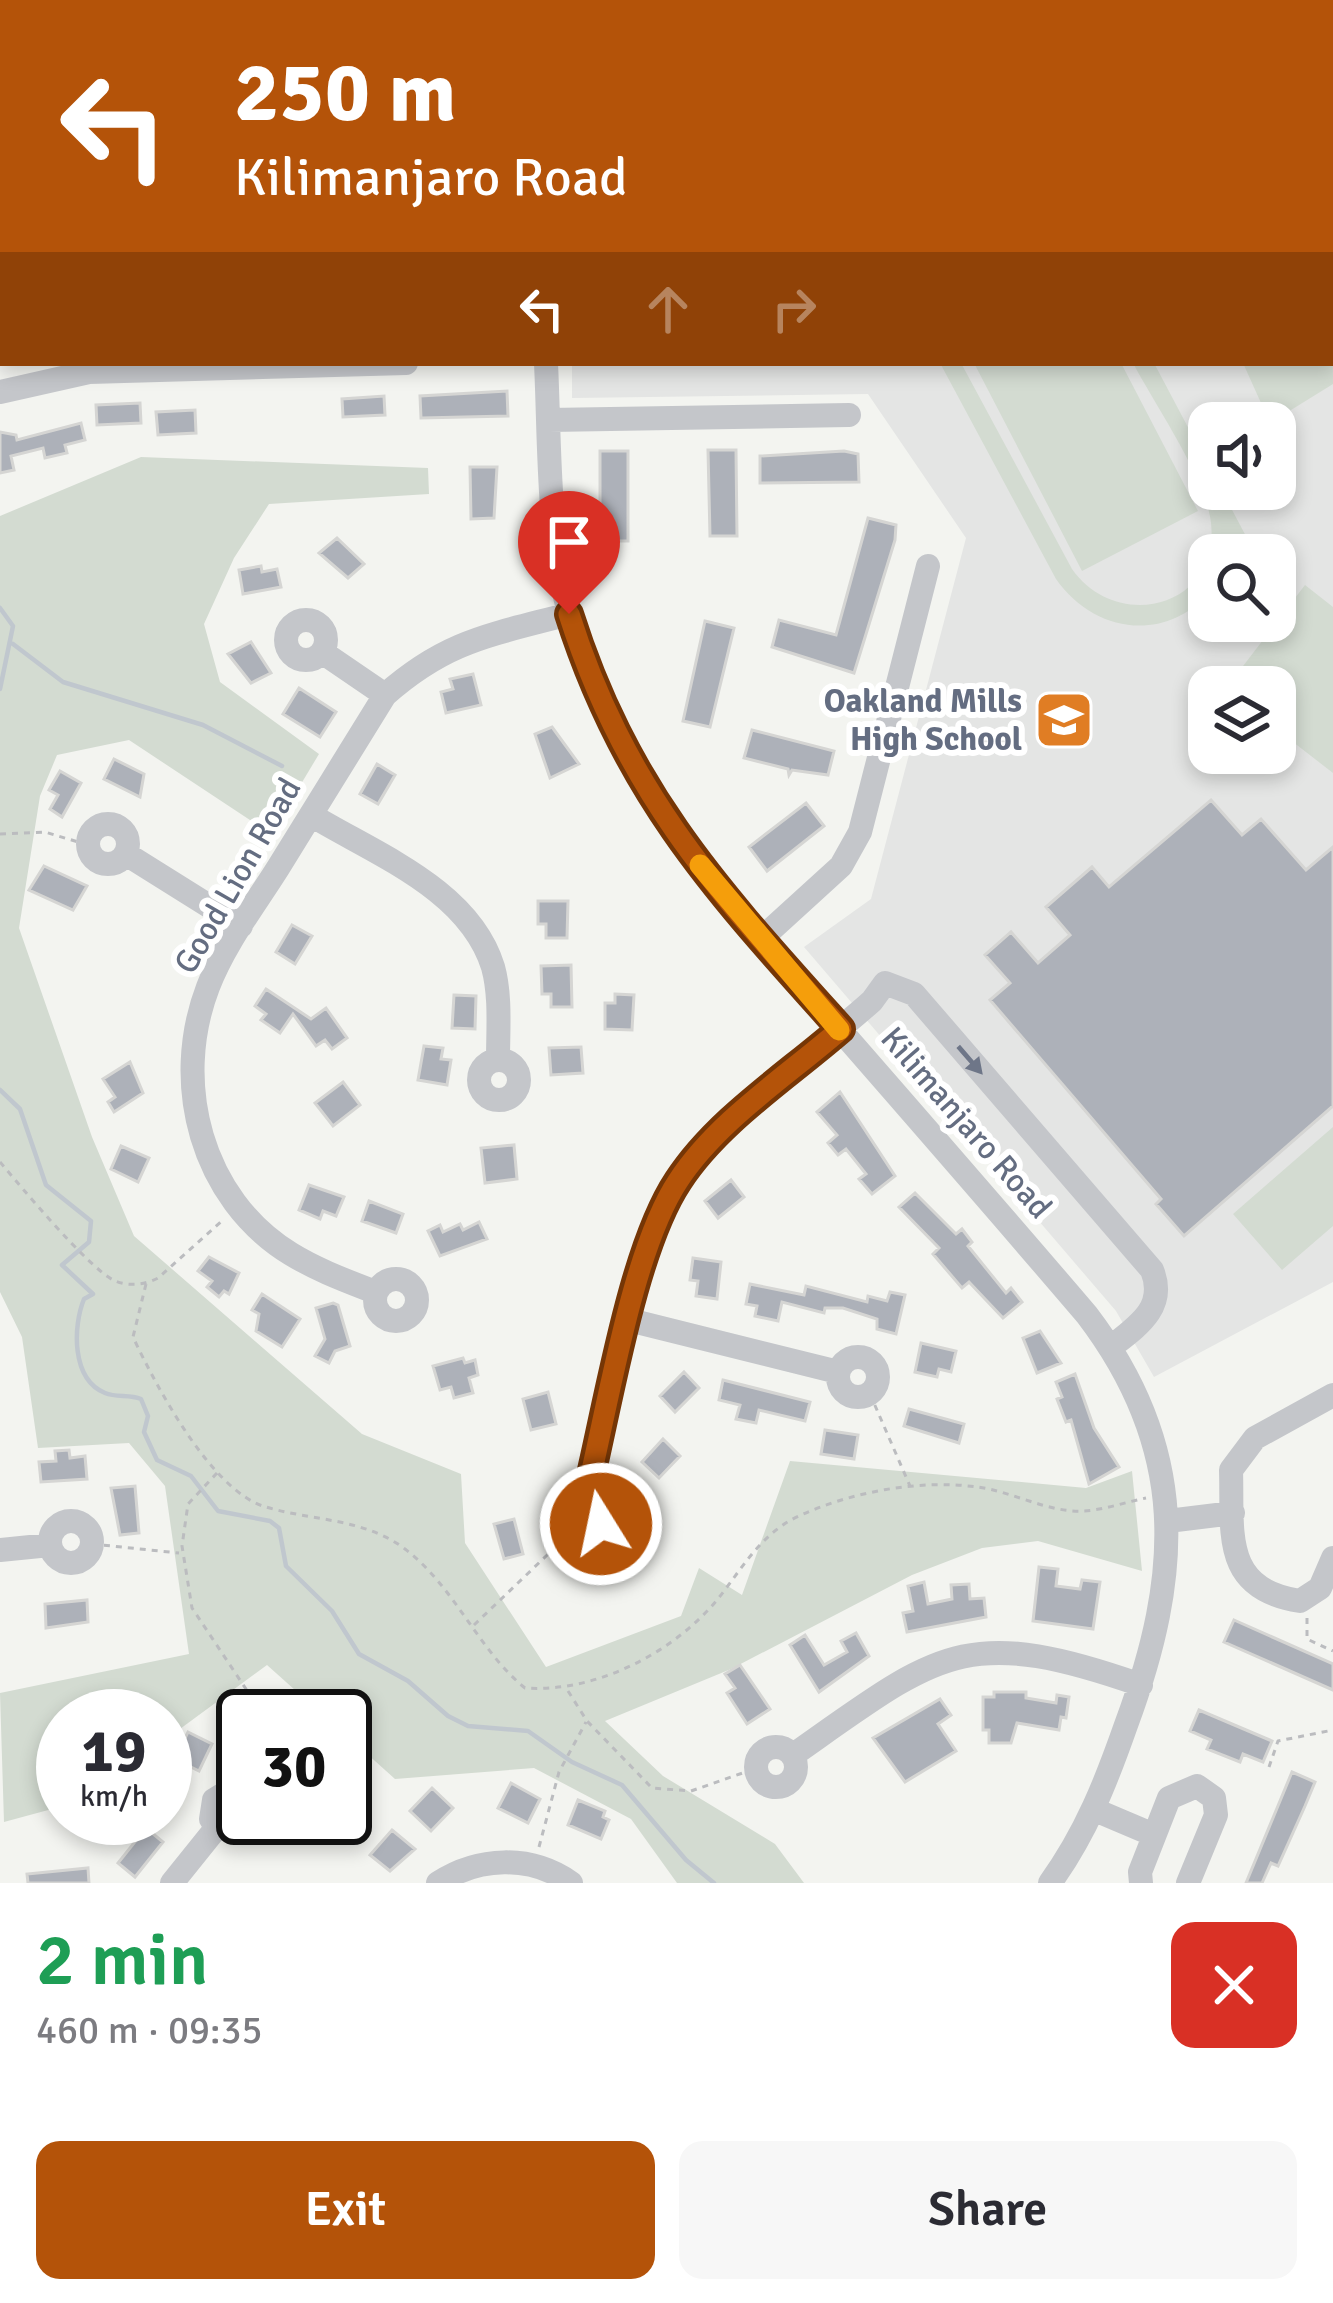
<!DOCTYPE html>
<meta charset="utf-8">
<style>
:root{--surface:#fff;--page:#f7f7f7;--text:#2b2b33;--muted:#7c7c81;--accent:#b45309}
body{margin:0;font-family:Signika,sans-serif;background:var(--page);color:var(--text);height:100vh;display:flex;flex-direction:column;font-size:45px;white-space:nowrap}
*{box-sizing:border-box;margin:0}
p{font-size:39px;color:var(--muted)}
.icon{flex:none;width:66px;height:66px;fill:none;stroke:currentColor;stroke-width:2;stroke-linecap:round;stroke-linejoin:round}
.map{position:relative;height:1883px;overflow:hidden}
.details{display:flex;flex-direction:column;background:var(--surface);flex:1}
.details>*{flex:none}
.hud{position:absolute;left:0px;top:0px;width:1335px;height:366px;box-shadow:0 6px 18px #0003;background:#b45309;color:#fff;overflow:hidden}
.tools{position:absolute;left:1188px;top:402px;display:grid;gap:24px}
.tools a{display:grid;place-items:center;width:108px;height:108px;border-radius:24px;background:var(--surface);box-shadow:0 6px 18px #0003;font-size:60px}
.speed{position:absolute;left:36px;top:1689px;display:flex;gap:24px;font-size:60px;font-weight:700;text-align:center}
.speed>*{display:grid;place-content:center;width:156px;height:156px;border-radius:50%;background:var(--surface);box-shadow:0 6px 18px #0003;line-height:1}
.speed small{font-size:30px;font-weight:400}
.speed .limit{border:6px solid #111;border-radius:18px;background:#fff;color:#111}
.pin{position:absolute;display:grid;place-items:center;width:102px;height:102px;color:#fff;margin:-123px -51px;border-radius:50% 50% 50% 0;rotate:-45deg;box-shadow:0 0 12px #0007}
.pin .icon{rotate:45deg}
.me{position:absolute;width:132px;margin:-66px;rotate:350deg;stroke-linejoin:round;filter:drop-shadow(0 0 9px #0008)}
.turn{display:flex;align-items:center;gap:42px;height:252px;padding:0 36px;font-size:54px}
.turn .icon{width:156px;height:156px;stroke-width:2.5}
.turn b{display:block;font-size:84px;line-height:102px}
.lanes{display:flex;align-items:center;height:114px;padding:0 36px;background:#0003;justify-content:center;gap:60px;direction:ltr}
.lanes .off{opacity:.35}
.round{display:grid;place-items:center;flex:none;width:126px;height:126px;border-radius:24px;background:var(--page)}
.headline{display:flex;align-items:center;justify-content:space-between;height:204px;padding:0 36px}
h1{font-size:72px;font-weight:600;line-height:90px;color:#1e9e55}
.primary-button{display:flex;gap:24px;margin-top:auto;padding:24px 36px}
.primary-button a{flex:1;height:138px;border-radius:24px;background:var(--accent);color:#fff;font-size:48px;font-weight:600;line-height:138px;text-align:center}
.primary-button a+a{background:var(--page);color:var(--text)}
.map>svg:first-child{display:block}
.built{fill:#e4e5e4;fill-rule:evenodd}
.green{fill:#d3dbd1}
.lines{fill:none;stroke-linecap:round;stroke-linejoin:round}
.stream{stroke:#c0c7ce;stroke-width:4.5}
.building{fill:#adb1b9;stroke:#d5d5d3;stroke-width:3}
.path{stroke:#bbbcbf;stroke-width:3;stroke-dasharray:6 6;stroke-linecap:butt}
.minor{stroke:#c4c6ca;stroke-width:24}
.oneway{fill:#6e7688}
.route-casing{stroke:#753606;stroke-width:30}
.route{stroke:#b45309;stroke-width:21}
.slow{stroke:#f59e0b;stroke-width:21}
.labels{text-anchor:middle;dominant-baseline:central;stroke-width:12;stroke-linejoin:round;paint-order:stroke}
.poi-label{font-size:33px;font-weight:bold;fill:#646d81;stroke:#fff;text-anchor:end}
.street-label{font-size:33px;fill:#646d81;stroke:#fff}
</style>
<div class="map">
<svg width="1333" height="1883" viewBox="0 0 1333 1883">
<rect width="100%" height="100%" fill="#f3f4f0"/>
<path class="built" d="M 537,0 L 1333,0 L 1333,1282 L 1154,1377 L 1116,1311 L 804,947 L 871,899 L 966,538 L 868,394 L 572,398 L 572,363 L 1332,363 L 1332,3 ZM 1209,423 L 1275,423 L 1275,489 L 1209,489 ZM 1209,555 L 1275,555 L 1275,621 L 1209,621 ZM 1209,687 L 1275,687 L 1275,753 L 1209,753 Z"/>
<path class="green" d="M 1332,205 L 1333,384 L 1270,423 L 1243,363 L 1332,363 Z
M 940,363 L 961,363 L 1072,569 C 1117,633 1220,608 1211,523 C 1206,478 1155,405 1133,363 L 1154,363 L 1209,467 L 1209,489 L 1221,489 L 1248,540 L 1228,555 L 1209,555 L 1209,593 C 1163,644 1093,632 1056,579 Z
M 974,363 L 1121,363 L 1198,511 L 1082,571 Z
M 141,457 L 428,468 L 429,494 L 269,504 L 234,558 L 204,624 L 220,682 L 319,754 L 271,834 L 129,740 L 57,755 L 40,796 L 19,928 L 92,1137 L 134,1236 L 362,1434 L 461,1474 L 465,1543 L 546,1667 L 681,1616 L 699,1568 L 742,1595 L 790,1461 L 1086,1488 L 1132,1471 L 1142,1571 L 1038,1541 L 982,1548 L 912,1575 L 731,1669 L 605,1721 L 663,1776 L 775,1844 L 804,1883 L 677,1883 L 631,1819 L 534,1768 L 395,1779 L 345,1734 L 345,1716 L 324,1716 L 267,1665 L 165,1740 L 165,1716 L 63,1716 L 63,1806 L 4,1822 L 0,1693 L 189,1654 L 165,1486 L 129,1443 L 38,1448 L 22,1337 L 0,1292 L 0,516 Z
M 1305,585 L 1333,607 L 1333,773 L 1275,728 L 1275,687 L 1227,687 Z
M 1333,1127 L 1333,1226 L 1282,1270 L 1233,1214 Z"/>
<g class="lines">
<path class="stream" d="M 0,608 L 13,626 L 0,689
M 13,644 L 63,682 L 203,725 L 282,766
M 0,1090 L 20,1109 L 46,1185 L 91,1221 L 89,1242 L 62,1265 L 93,1294 L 84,1299 C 73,1326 71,1379 105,1393 C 117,1398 129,1394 141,1399 L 148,1416 L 144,1432 L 157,1460 L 191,1476 L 218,1511 L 270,1521 L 279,1528 L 286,1566 L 332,1611 L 359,1654 L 408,1681 L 448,1716 L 468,1726 L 528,1731 L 572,1762 L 622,1785 L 686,1860 L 714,1883"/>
</g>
<path class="building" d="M 507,391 L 508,416 L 421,418 L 420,396 Z
M 384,396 L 385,415 L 343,417 L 342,399 Z
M 140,403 L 141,423 L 97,425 L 96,405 Z
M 195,410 L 196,433 L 158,435 L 156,412 Z
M 81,423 L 85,440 L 65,445 L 67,453 L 45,458 L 43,448 L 11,456 L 14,470 L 0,473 L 0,432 L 16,435 L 17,440 Z
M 708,450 L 736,450 L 737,536 L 710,536 Z
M 600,451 L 628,451 L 628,541 L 600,541 Z
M 844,451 L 858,454 L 859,482 L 760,483 L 760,456 Z
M 470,467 L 497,467 L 494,518 L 471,519 Z
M 868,518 L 896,525 L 895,540 L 854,673 L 772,647 L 779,620 L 836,635 Z
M 337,538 L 364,564 L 348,578 L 319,553 Z
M 261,566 L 262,572 L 277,569 L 281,587 L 243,594 L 239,570 Z
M 705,621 L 734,628 L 710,727 L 683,721 Z
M 251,642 L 271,673 L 251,683 L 228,654 Z
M 473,674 L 481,705 L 446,713 L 441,692 L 453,689 L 450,679 Z
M 299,688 L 336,712 L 320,737 L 283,714 Z
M 552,727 L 579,764 L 550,778 L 535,734 Z
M 752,730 L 834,751 L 828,775 L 792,770 L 789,775 L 788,769 L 744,758 Z
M 114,759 L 144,774 L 140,797 L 104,779 Z
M 377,764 L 395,775 L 378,804 L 360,794 Z
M 60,771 L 81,783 L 62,817 L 50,809 L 58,795 L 49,790 Z
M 1211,800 L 1242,835 L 1261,819 L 1306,870 L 1333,847 L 1333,1106 L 1184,1236 L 1156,1204 L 1161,1199 L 990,1000 L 1010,983 L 985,955 L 1011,932 L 1038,963 L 1070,935 L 1046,907 L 1092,867 L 1109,887 Z
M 806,803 L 824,826 L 767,871 L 749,847 Z
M 44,866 L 87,886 L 73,910 L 29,890 Z
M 538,901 L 568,901 L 567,938 L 546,938 L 546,924 L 538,924 Z
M 292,925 L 312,936 L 295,964 L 276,952 Z
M 571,965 L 572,1007 L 551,1007 L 551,994 L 542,994 L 541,966 Z
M 266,989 L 311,1019 L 326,1008 L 347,1038 L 332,1049 L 325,1040 L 316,1046 L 293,1014 L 280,1033 L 261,1020 L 266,1014 L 255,1006 Z
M 615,994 L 634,995 L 632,1030 L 605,1029 L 605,1003 L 615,1003 Z
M 454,995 L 476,996 L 475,1029 L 452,1028 Z
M 424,1046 L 443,1048 L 441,1059 L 451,1060 L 447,1085 L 418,1080 Z
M 581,1047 L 583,1073 L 551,1075 L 549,1048 Z
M 130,1062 L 143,1093 L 114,1112 L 108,1102 L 115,1097 L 103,1079 Z
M 343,1082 L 360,1105 L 333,1126 L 315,1103 Z
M 840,1092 L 895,1176 L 872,1194 L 859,1179 L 866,1174 L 846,1149 L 838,1155 L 828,1143 L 837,1135 L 817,1112 Z
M 514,1145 L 517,1179 L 485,1183 L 481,1148 Z
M 121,1146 L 149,1158 L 138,1182 L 111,1169 Z
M 731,1180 L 744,1197 L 718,1218 L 705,1201 Z
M 309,1185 L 344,1197 L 336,1216 L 323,1211 L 320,1219 L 299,1210 Z
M 915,1193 L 956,1234 L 962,1229 L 972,1242 L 968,1246 L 1006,1293 L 1011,1288 L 1022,1302 L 1003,1318 L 969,1282 L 962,1288 L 933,1254 L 939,1248 L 899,1207 Z
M 369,1201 L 403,1214 L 396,1233 L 362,1221 Z
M 479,1222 L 487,1239 L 440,1256 L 428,1231 L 440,1225 L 443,1232 L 460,1224 L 463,1230 Z
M 209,1257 L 239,1273 L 229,1294 L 224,1291 L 219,1297 L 207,1287 L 212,1281 L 198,1271 Z
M 693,1258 L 721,1262 L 717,1299 L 696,1296 L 698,1281 L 690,1280 Z
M 750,1284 L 804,1295 L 806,1286 L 867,1302 L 868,1296 L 887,1301 L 890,1292 L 905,1295 L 896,1334 L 877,1329 L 877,1319 L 843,1308 L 825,1308 L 824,1313 L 782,1302 L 778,1321 L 755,1316 L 757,1306 L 746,1304 Z
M 262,1294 L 300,1319 L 282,1347 L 256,1331 L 259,1314 L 252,1310 Z
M 333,1303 L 338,1305 L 350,1346 L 335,1351 L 329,1363 L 315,1356 L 325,1339 L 316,1308 Z
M 1040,1331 L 1061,1363 L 1037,1373 L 1023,1338 Z
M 921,1343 L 956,1351 L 951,1372 L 939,1369 L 937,1377 L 915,1372 Z
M 463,1358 L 465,1363 L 475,1360 L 478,1375 L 469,1378 L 473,1393 L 454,1398 L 451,1387 L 440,1390 L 433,1366 Z
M 684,1372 L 699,1388 L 675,1412 L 660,1396 Z
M 1075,1374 L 1094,1428 L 1119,1467 L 1089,1484 L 1071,1420 L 1066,1422 L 1057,1399 L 1062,1397 L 1056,1382 Z
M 723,1380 L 810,1402 L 805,1421 L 759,1410 L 756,1423 L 736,1419 L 740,1405 L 719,1400 Z
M 548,1392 L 556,1424 L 531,1430 L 523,1399 Z
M 909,1409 L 964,1424 L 959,1443 L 904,1426 Z
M 825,1430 L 858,1435 L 854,1459 L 821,1454 Z
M 663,1439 L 680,1456 L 659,1478 L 642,1462 Z
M 69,1450 L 70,1458 L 85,1456 L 87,1479 L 41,1482 L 39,1462 L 56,1461 L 55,1451 Z
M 135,1486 L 139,1533 L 120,1535 L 111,1488 Z
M 514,1519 L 523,1554 L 504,1559 L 494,1524 Z
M 1039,1567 L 1058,1569 L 1056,1586 L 1080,1589 L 1082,1580 L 1100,1582 L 1093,1629 L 1033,1621 Z
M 924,1582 L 928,1604 L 952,1599 L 951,1585 L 969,1584 L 970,1599 L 984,1598 L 986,1617 L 907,1632 L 903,1613 L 913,1611 L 908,1586 Z
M 87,1600 L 88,1622 L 46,1628 L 45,1604 Z
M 1234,1620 L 1333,1664 L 1333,1690 L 1224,1642 Z
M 856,1633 L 869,1656 L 819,1692 L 790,1645 L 805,1635 L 824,1665 L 847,1652 L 841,1641 Z
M 740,1665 L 770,1709 L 747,1724 L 727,1693 L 735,1688 L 725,1674 Z
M 994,1692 L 1026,1692 L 1026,1698 L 1056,1703 L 1057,1695 L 1069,1697 L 1066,1718 L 1061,1717 L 1059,1730 L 1017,1723 L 1011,1743 L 989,1743 L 989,1730 L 983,1730 L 983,1697 L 994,1697 Z
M 940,1699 L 951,1715 L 938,1724 L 956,1751 L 905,1782 L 873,1738 Z
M 1199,1710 L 1272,1741 L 1263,1762 L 1243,1754 L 1240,1762 L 1207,1749 L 1211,1740 L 1190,1731 Z
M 188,1732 L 212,1744 L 199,1771 L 175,1759 Z
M 1292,1772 L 1315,1782 L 1305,1806 L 1278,1866 L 1271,1863 L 1262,1883 L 1246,1883 Z
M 511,1783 L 540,1799 L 528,1823 L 498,1808 Z
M 432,1788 L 453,1808 L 431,1831 L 410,1811 Z
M 578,1800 L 605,1811 L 603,1817 L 609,1820 L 601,1839 L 568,1825 Z
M 146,1828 L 163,1842 L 135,1877 L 118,1863 Z
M 392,1830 L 415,1849 L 390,1871 L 370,1855 Z
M 88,1868 L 89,1883 L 28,1883 L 27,1874 Z"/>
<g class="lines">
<path class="path" d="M 585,0 L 590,3
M 743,3 L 745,0
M 0,834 L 45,832 L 88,845
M 0,1162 C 22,1188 86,1265 113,1280 C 127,1287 145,1285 158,1278 L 224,1219
M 146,1284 L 133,1337 C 156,1386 212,1492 266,1507 C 313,1521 364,1518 405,1549 C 455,1587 478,1650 525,1688 C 594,1693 672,1654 717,1600 C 742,1569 761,1533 799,1516 C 851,1492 920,1479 977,1487 C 1011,1491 1049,1513 1083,1511 C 1104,1510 1126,1502 1146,1498
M 870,1394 L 910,1486
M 217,1473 L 188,1504 L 182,1546 L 192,1608 L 246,1689 L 246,1716
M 92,1544 L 179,1553
M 1307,1618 L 1307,1639 L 1333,1651
M 474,1625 L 567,1536
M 568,1691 L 587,1721 L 652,1788 L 691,1791 L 757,1768
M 1269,1767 L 1278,1741 L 1333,1730
M 230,1772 L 243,1734
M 539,1847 L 559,1772 L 586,1722"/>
<path class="minor" d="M 488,0 L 489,3
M 516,0 L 517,3
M 546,363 C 550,448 547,534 570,617 C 616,784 731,904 842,1032 C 924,1126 1006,1220 1087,1315 C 1189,1449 1182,1574 1126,1725 C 1106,1782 1086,1833 1050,1883
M 0,392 L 89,372 L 406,363
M 549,420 L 849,415
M286 640a20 20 0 1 1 40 0a20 20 0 1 1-40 0Z
M 322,652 L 385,695
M 311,815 C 375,854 469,889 493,967 C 501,996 498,1029 498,1060
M88 844a20 20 0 1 1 40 0a20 20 0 1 1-40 0Z
M 126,854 L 241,926
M 761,939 L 841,866 L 860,832 L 928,566
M479 1080a20 20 0 1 1 40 0a20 20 0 1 1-40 0Z
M375 1300a21 21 0 1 1 42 0a21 21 0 1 1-42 0Z
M 375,1292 C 347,1281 317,1270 291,1254 C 201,1199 171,1083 208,987 C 224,945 254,906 278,868 C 314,810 349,753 385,695 C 447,640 491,635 569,614
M 629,1320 L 838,1372
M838 1377a20 20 0 1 1 40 0a20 20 0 1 1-40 0Z
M 1333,1395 L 1255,1438 L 1231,1470 C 1233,1533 1221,1589 1300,1601 L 1320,1588 L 1333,1558
M 585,1500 C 606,1413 633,1244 682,1175 C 728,1111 812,1055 872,1001 L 885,983 L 914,994 L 1152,1270 C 1167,1307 1138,1326 1111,1347
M560 1521a21 21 0 1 1 42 0a21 21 0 1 1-42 0Z
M 1168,1521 L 1233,1513
M50 1542a21 21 0 1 1 42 0a21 21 0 1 1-42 0Z
M 0,1550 L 50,1545
M756 1767a20 20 0 1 1 40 0a20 20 0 1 1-40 0Z
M 793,1755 C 938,1653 964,1623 1141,1685
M 1095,1810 L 1154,1835
M 217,1827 L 211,1819 L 214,1800 L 227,1792 L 243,1796
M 217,1827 L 234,1832 L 249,1818
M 172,1883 L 217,1827
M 438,1883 C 478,1857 530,1854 571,1883
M 1141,1883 L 1140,1872 L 1169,1798 L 1197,1786 L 1214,1798 L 1216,1815 L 1188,1883"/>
</g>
<defs><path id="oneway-solid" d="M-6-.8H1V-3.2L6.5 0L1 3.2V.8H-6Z" transform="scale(3)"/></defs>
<use class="oneway" href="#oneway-solid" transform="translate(970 1060) rotate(49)"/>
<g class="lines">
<defs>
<path id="route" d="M 569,614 C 626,794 718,892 841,1029 C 787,1076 717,1121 678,1181 C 631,1252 607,1413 585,1500 L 596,1507 L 601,1524"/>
</defs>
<use href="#route" class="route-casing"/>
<use href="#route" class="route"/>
<path class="slow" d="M 700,865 L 839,1030"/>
</g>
<defs>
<symbol id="school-square" viewBox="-11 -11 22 22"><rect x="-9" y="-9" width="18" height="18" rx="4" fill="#e07d24" stroke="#fff"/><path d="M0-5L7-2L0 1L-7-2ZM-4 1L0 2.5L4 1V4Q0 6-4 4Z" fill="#fff"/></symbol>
</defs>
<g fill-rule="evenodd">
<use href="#school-square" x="1031" y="687" width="66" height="66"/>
</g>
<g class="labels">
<g class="poi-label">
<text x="1022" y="701">Oakland Mills<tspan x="1022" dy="38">High School</tspan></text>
</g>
<g class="street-label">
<text transform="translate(238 876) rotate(-60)">Good Lion Road</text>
<text transform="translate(966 1123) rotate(49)">Kilimanjaro Road</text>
</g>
</g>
</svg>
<div class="tools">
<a><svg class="icon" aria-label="sound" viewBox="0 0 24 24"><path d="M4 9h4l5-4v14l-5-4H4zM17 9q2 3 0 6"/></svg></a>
<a><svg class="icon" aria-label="search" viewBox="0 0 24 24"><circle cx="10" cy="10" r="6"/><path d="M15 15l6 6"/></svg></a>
<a><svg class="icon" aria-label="layers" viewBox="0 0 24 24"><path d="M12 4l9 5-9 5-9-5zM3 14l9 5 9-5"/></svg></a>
</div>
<div class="speed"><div>19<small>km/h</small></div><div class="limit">30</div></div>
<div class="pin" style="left:569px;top:614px;background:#d93025"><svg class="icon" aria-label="arrive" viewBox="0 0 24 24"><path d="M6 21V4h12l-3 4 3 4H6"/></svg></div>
<svg class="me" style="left:601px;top:1524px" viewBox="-20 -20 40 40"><circle r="17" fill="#b45309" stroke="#fff" stroke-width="3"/><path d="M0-11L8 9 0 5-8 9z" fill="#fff"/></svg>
<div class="hud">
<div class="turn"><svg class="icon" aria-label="left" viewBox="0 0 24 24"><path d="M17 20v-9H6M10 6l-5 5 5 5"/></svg><div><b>250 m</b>Kilimanjaro Road</div></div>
<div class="lanes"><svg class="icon" aria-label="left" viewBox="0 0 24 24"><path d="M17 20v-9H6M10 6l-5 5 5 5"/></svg><svg class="icon off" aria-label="ahead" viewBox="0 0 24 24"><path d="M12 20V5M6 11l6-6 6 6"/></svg><svg class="icon off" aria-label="right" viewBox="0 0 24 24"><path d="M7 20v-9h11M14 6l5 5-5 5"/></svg></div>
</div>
</div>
<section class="details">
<div class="headline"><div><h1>2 min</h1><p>460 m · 09:35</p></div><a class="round" style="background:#d93025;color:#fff"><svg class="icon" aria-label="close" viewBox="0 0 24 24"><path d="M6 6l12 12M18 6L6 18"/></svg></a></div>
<div class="primary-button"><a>Exit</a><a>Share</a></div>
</section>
